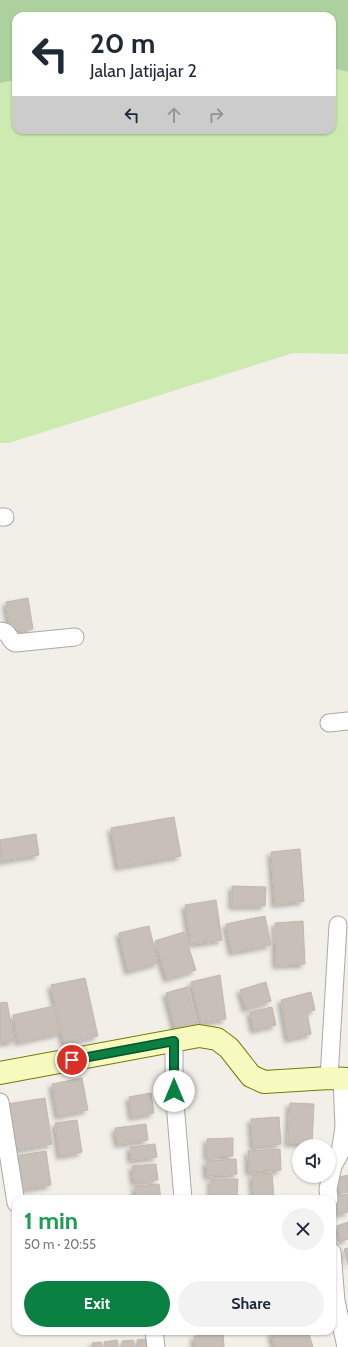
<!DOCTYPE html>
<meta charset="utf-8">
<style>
:root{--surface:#fff;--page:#f2f2f3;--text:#1f2937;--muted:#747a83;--accent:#0b8043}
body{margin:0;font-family:Cabin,sans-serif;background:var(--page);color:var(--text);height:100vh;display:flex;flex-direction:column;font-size:15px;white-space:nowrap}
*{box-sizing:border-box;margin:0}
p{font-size:13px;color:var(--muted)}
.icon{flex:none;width:22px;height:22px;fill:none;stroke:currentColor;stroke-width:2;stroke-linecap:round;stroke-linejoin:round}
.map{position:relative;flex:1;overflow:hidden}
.panel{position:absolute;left:12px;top:1195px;width:324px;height:140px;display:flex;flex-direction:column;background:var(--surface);border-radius:12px;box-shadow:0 1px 3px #0004}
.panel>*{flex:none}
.top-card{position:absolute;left:12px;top:12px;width:324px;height:122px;border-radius:12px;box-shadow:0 1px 3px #0004;background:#fff;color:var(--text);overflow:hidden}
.controls{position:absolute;left:292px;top:1139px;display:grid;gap:8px}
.controls a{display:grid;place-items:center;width:44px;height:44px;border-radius:50%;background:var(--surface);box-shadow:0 1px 3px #0004;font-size:20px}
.pin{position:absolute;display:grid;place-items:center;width:34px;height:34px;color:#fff;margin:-17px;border:2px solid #fff;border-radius:50%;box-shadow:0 1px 4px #0007}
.me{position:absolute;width:44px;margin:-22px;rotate:0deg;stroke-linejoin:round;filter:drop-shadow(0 0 3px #0008)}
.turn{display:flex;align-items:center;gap:14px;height:84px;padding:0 12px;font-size:18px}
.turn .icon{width:52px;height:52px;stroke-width:2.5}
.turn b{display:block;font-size:28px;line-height:34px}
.lanes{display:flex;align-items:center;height:38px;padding:0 12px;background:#0003;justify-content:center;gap:20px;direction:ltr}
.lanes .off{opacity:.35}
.round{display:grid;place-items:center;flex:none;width:42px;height:42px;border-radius:21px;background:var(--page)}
.head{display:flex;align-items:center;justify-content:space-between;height:68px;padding:0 12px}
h1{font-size:24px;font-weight:800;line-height:30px;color:#1e9e55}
.primary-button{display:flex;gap:8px;margin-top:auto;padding:8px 12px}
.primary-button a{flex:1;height:46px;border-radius:24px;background:var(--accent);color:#fff;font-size:16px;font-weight:800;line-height:46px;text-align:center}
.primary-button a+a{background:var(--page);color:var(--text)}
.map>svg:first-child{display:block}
.grass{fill:#cdebb0}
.forest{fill:#add19e}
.building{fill:#c7bfb8;stroke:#c4b6ab;filter:url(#shadow)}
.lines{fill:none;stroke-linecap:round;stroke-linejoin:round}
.street-casing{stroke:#a9a9a9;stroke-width:19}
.secondary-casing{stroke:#707d05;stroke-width:24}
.street{stroke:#fff;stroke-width:17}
.secondary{stroke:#f7fabf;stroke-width:22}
.route-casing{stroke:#07532c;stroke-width:10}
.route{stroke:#0b8043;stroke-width:7}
</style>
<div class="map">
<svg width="348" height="1347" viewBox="0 0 348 1347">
<defs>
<filter id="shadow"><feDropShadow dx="-3.5" dy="3.5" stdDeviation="2" flood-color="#0004"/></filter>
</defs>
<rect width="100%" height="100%" fill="#f2efe9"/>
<path class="grass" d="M 332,68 L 348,72 L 348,354 L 293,353 L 9,443 L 0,443 L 0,83 L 16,80 L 16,130 L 332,130 Z"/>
<path class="forest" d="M 0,0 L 348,0 L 348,72 L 332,68 L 332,16 L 16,16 L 16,80 L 0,83 Z"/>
<path class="building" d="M 28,598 L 33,629 L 11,633 L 6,602 Z
M 174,817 L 181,856 L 118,867 L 111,828 Z
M 36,834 L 39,855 L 1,861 L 0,840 Z
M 300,849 L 304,901 L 275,904 L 271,852 Z
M 232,886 L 266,887 L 265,906 L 232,906 Z
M 216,900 L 222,940 L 191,944 L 185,905 Z
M 265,916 L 271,945 L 232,952 L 226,924 Z
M 303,921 L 305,964 L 276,965 L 275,923 Z
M 149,926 L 158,963 L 128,971 L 119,933 Z
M 184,932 L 196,970 L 167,979 L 155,941 Z
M 220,975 L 226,1019 L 201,1023 L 191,982 Z
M 85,978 L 98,1036 L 64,1043 L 51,985 Z
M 266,982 L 271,1001 L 246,1009 L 240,990 Z
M 187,987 L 197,1025 L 176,1031 L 166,993 Z
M 311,992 L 315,1010 L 307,1012 L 311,1034 L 288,1039 L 281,1000 Z
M 7,1002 L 14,1041 L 0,1043 L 0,1003 Z
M 54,1006 L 60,1033 L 18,1042 L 13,1015 Z
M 272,1007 L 276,1025 L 254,1030 L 250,1012 Z
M 82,1078 L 88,1110 L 58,1116 L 52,1084 Z
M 151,1093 L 154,1113 L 132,1117 L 129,1097 Z
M 45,1098 L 52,1144 L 15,1150 L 7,1104 Z
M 290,1103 L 314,1104 L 312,1144 L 288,1143 Z
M 279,1117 L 281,1144 L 253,1147 L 251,1119 Z
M 77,1120 L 82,1152 L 60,1156 L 55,1123 Z
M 146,1124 L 148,1140 L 118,1144 L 115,1128 Z
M 233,1138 L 233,1156 L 207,1157 L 207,1139 Z
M 155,1144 L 157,1157 L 131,1160 L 130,1147 Z
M 280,1149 L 281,1170 L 249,1172 L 248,1151 Z
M 46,1151 L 51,1185 L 19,1190 L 14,1156 Z
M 236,1159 L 237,1174 L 207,1176 L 206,1161 Z
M 156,1164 L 158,1180 L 134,1182 L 132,1166 Z
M 272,1173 L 274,1198 L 254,1199 L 252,1175 Z
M 348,1175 L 348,1192 L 340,1193 L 336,1178 Z
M 211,1179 L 238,1179 L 237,1196 L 211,1196 Z
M 159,1184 L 161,1199 L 136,1199 L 135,1186 Z
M 348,1194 L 348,1212 L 339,1214 L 335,1197 Z
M 348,1222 L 348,1239 L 341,1241 L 337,1226 Z
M 348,1248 L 348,1265 L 344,1249 Z
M 278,1331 L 308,1331 L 313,1347 L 275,1347 L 271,1333 Z
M 223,1333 L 224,1347 L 195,1347 L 194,1336 Z
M 146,1339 L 147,1347 L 138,1347 L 137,1340 Z
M 117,1340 L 118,1347 L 105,1347 L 104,1342 Z
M 133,1340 L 134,1347 L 123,1347 L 122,1341 Z
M 101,1342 L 102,1347 L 92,1347 L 92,1343 Z"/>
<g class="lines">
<defs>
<path id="street" d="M 0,517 L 5,517
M 0,631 C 11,631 7,639 15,643 L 75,637
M 329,723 L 348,721
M 174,1041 L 174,1091 L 183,1199
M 329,1078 L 338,925
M 0,1102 L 16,1203
M 329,1199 L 328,1189 L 333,1166 L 340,1153 L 344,1127 L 342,1078
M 332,1252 L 336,1301 L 346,1347
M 154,1331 L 156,1347"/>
<path id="secondary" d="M 0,1073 L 199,1036 L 217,1039 L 229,1048 L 251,1076 L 264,1082 L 329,1078 L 348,1079"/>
</defs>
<use href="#street" class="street-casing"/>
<use href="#secondary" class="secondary-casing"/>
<use href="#street" class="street"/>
<use href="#secondary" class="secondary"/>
</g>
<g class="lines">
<defs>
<path id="route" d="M 72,1060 L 174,1041 L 174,1091"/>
</defs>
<use href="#route" class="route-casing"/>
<use href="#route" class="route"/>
</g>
</svg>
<div class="controls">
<a><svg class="icon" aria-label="sound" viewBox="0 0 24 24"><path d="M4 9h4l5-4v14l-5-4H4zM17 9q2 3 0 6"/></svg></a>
</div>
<div class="pin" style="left:72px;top:1060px;background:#d93025"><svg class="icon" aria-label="arrive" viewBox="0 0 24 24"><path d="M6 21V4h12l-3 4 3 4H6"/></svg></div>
<svg class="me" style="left:174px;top:1091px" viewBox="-20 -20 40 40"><circle r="19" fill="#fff"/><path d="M0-13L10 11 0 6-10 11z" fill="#0b8043"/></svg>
<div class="top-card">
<div class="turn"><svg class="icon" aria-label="left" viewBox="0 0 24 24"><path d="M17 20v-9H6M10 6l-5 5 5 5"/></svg><div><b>20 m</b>Jalan Jatijajar 2</div></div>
<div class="lanes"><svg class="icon" aria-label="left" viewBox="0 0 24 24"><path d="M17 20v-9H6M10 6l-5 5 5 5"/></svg><svg class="icon off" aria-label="ahead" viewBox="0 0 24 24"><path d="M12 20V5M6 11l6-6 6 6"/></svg><svg class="icon off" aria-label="right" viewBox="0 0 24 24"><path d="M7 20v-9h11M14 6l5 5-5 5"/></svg></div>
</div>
<section class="panel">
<div class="head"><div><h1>1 min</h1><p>50 m · 20:55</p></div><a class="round"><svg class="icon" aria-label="close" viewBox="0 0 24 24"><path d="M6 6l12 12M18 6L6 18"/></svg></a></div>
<div class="primary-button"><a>Exit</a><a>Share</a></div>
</section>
</div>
